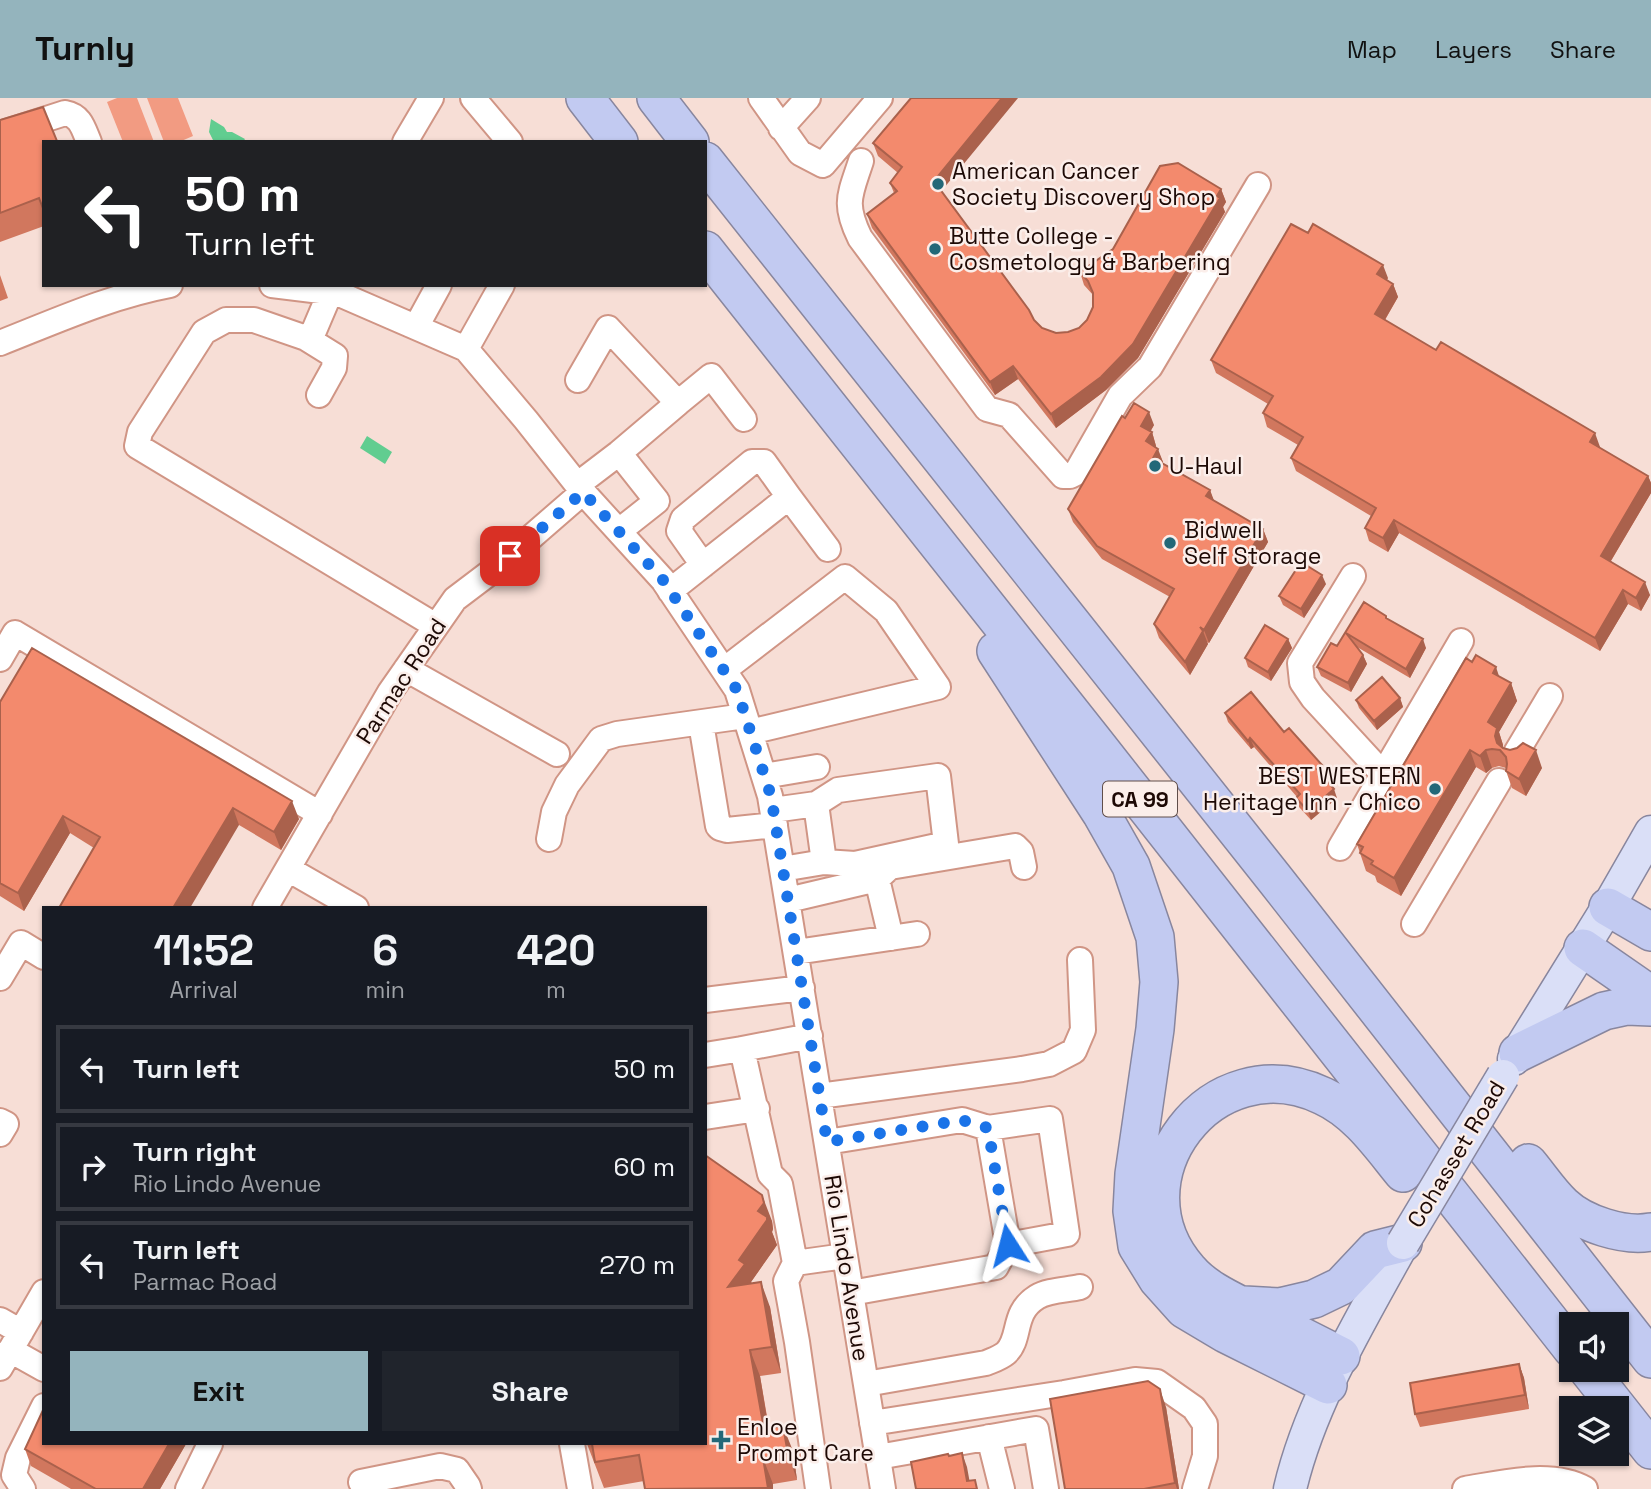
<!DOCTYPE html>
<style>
:root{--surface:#171b24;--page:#20242c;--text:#f1f3f6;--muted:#9ea1a6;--line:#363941;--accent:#94b4bd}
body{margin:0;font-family:"Space Grotesk",sans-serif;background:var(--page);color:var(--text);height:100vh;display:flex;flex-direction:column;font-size:26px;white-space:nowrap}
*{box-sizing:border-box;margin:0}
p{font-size:23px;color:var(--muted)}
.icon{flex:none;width:38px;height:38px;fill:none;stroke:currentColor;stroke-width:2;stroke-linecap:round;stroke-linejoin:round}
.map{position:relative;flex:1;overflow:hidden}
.details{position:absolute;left:42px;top:808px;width:665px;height:539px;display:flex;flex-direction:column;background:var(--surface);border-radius:0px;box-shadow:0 2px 5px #0004}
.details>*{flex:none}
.banner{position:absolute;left:42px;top:42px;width:665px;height:147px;border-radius:0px;box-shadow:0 2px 5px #0004;background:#202124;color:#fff;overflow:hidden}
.fabs{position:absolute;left:1559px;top:1214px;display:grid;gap:14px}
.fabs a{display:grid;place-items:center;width:70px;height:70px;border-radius:0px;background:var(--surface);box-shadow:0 2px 5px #0004;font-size:35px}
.pin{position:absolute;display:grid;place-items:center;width:60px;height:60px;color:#fff;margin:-30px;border-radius:14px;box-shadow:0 4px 10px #0006}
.me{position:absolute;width:77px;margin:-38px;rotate:351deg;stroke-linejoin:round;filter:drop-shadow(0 0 5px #0008)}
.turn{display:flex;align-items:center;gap:24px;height:147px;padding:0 28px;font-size:32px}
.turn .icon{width:91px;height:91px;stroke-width:2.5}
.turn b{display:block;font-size:49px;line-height:60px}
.eta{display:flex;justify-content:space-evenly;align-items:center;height:119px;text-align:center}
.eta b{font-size:42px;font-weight:700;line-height:49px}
.primary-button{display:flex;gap:14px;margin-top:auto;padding:14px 28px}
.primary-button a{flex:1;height:80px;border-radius:0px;background:var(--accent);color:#111;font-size:28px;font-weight:700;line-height:80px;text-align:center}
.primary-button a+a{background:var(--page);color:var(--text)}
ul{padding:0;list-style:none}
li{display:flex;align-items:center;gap:21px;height:88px;margin:0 14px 10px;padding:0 14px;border:4px solid var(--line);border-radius:0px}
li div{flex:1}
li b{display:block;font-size:26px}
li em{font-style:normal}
header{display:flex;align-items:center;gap:42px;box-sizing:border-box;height:98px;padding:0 35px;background:var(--accent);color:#111}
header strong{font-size:33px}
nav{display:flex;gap:38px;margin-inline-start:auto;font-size:24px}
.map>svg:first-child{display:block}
.green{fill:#f29b82}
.water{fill:#61cd90}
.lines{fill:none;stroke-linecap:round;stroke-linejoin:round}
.minor-casing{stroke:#d09585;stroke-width:28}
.major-casing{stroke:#88869e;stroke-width:35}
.highway-casing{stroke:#88869e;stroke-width:40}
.minor{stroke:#fff;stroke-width:24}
.major{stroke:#dadff7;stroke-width:32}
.highway{stroke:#c2caf1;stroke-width:37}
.major-bridge-casing{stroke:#88869e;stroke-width:35;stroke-linecap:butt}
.major-bridge{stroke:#dadff7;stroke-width:32}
.wall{fill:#d1775e}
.shaded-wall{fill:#aa614c}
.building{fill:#f38a6d;stroke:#aa614c;stroke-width:2}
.route{stroke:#1a73e8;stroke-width:12;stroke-dasharray:0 21.6}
.poi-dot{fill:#236878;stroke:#fbeeea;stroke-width:2.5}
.labels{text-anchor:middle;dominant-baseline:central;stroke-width:5;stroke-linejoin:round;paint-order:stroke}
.shield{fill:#fbeeea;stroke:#604e4a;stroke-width:2}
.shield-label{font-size:21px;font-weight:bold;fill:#1d0905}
.poi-label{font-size:23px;fill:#1d0905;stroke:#fbeeea;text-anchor:start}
.street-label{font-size:23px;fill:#1d0905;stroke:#fbeeea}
</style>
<header>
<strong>Turnly</strong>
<nav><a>Map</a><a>Layers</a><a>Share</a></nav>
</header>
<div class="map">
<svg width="1651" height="1391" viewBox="0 0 1651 1391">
<rect width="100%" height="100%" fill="#f7ded6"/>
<path class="green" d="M 117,0 L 137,0 L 154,44 L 123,44 L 107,4 Z
M 147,0 L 178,0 L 193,38 L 179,44 L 164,44 Z"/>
<path class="water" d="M 211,21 L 224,29 L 227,34 L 232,34 L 245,41 L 243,44 L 214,44 L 209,34 Z
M 367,338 L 392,354 L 385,366 L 360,350 Z"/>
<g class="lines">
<defs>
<path id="minor" d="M 473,0 L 510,44
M 761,0 L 800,55 L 823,67 L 880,0
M 781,30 L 808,0
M 0,36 L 65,15 C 81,18 83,30 89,44
M 405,44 L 431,0
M 861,63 C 850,97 843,105 860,140 L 987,311 L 1009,317 L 1063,378 L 1070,378 L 1076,375 L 1120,298 L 1150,269 L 1258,87
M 272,187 L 337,195 L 466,251 L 526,322 L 583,394 L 663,482 L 737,592 L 770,698 L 883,1391
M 416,229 L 439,187
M 310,242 L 330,195
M 0,245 C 56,223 111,198 170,187
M 466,251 L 502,187
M 578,282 L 608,230 L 678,305 L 619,355
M 319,297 L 334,270 L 335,258 L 306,240 L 254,222 L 226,222 L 204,234 L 140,334 L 137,348 L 436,528
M 678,305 L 711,278 L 744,321
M 577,387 L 619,355 L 657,403 L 619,433
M 789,399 L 828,451
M 1353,478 L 1300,565 L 1302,584 L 1313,600 L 1383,676
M 670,493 L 789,399 L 764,364 L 752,364 L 683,421 L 679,433 L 703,467
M 0,561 L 15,535 L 320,716
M 406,571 L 557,656
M 724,572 L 845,479 L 886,513 L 938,589 L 750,634
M 701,625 L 718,728 L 720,730 L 727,732 L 775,727
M 1516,655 L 1550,598
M 764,678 L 817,669
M 816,706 L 838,692 L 938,678 L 946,746 L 855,766 L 824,764
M 773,712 L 816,706 L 824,764 L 782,771
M 549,741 L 554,714 L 567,687 L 601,641 L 617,636 L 745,618
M 1340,750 L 1461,543
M 288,771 L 356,810
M 877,781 L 891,840
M 788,802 L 877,781 L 890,769 L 1015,748 L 1021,754 L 1024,769
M 265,810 L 390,594 L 455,501 L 492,473 L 583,394
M 1414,826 L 1499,683
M 796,854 L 917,836
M 0,880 L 21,845 L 44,859
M 705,902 L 802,890
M 705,957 L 742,951
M 819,998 L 1022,971 L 1049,966 L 1074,953 L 1083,932 L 1080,862
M 705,1019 L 757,1011
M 0,1023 L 6,1026 L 0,1036
M 827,1044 L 962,1022 L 988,1030 L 1050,1021 L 1067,1136 L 1008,1147
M 795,1165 L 780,1086 L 770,1076 L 742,951 L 810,938
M 851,1195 L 996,1169 L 1008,1147 L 988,1030
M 0,1222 L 21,1234
M 10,1252 L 44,1271
M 0,1270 L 44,1194
M 866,1286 L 986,1265 C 993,1262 1000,1260 1006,1255 C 1022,1240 1011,1215 1037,1199 C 1048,1192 1067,1192 1080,1189
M 872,1325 L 1064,1295 L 1135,1282 L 1157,1284 L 1194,1310 L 1205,1326 L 1205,1358 L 1195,1391
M 989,1339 L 1002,1391
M 572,1346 L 580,1391
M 878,1359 L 1036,1331 L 1046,1391
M 361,1384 L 440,1368 L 457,1372 L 468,1388 L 469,1391
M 23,1391 L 14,1377 L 18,1360 L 44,1308
M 188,1391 L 210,1346
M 818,1391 L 797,1244 L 786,1183 L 795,1165 L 845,1158
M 1465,1391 C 1501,1385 1552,1372 1585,1391"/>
<path id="major" d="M 1514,961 L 1608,809 L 1651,734
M 1290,1391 C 1310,1305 1361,1222 1403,1145"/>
<path id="highway" d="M 585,0 L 619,44
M 656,0 L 690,44
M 705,63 L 1274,780 L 1651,1261
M 705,152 L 1093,642 L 1572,1251
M 996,553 L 1101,715 L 1131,768 L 1155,839 L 1159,884 L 1155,931 L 1134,1076 L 1132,1113 L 1137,1148 L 1158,1182 L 1184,1211 L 1226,1236 L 1328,1287
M 1608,809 L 1651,834
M 1583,850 L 1651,897
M 1518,955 L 1604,913 L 1627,908 L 1651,909
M 1528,1065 C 1539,1078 1550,1095 1563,1107 C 1583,1126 1624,1139 1651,1134
M 1244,1207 L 1280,1209 L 1314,1201 L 1341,1188 L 1375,1152 L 1403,1145
M 1341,1258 C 1313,1244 1284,1229 1256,1215 C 1233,1203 1206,1192 1189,1172 C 1109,1082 1212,945 1323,998 C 1358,1014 1380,1047 1403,1075
M 1588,1272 L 1651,1352"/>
</defs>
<use href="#minor" class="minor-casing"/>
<use href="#major" class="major-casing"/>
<use href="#highway" class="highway-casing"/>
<use href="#minor" class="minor"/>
<use href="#major" class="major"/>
<use href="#highway" class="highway"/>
<defs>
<path id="major-bridge" d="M 1403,1145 L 1503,978"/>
</defs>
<use href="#major-bridge" class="major-bridge-casing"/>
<use href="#major-bridge" class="major-bridge"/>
</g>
<path class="wall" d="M 43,9 L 57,44 L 44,44 L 44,128 L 0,144 L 0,22 Z
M 873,45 L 941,93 L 1034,222 L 1042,230 L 1056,235 L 1068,234 L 1079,230 L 1087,222 L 1093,209 L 1093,197 L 1084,187 L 1080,174 L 1221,91 L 1226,104 L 1223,109 L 1225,114 L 1138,260 L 1106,292 L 1056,330 L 1018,281 L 995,297 L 872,130 L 867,116 L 894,95 L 890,85 L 898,75 L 878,58 Z
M 0,177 L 8,200 L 0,203 Z
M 1388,180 L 1387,182 L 1393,186 L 1398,199 L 1385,222 L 1600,349 L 1600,350 L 1648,378 L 1651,385 L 1651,395 L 1611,463 L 1650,497 L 1641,513 L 1628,506 L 1600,553 L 1399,435 L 1388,454 L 1369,443 L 1365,430 L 1371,418 L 1296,373 L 1291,360 L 1298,347 L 1267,329 L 1263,315 L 1268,306 L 1216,275 L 1211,262 Z
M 1125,320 L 1154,327 L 1150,334 L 1152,334 L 1156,348 L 1156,349 L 1163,364 L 1162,365 L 1210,392 L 1213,402 L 1263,431 L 1268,444 L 1209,545 L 1207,544 L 1208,546 L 1190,577 L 1159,540 L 1154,526 L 1170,499 L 1102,461 L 1073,424 L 1068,411 Z
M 1326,486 L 1304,520 L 1283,507 L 1279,498 Z
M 1364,504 L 1386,518 L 1387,521 L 1426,550 L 1410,580 L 1357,549 L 1363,557 L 1367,566 L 1351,594 L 1321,578 L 1317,569 L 1337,548 Z
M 1288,541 L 1292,550 L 1271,583 L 1248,569 L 1245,560 Z
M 1499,579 L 1511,585 L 1517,603 L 1499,634 L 1503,647 L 1503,650 L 1510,652 L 1542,670 L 1526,698 L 1512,690 L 1506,673 L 1506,670 L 1499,668 L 1492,670 L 1486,675 L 1476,669 L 1401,798 L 1377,784 L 1375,778 L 1366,773 L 1357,746 Z
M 1400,600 L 1403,609 L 1377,632 L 1359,610 L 1356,602 Z
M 0,604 L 299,721 L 281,752 L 239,727 L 94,750 L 70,735 L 24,813 L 0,798 Z
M 1225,615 L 1284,634 L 1322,667 L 1325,676 L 1323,678 L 1337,700 L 1311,722 L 1299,709 L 1296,700 L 1297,699 L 1254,649 L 1251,651 L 1228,624 Z
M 705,1057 L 772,1123 L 773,1131 L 772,1134 L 777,1147 L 751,1184 L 770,1209 L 781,1275 L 760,1278 L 769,1330 L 793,1353 L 797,1382 L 773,1386 L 773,1391 L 645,1391 L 644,1383 L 604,1390 L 587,1346 L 705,1346 Z
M 1519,1266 L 1524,1280 L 1529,1311 L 1420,1329 L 1415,1316 Z
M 1166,1309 L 1179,1391 L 1065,1391 Z
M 44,1346 L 186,1346 L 160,1391 L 71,1391 L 31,1368 L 25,1351 Z"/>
<path class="shaded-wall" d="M 1002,0 L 1018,0 L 939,96 L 934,83 Z
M 1221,91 L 1226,104 L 1223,109 L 1225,114 L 1138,260 L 1106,292 L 1056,330 L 1051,316 L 1217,98 Z
M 1383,167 L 1388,180 L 1382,190 L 1377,176 Z
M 1393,186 L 1398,199 L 1380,230 L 1375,216 Z
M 1013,268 L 1018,281 L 995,297 L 990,284 Z
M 1149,314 L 1154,327 L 1146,341 L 1141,328 Z
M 1152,334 L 1156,348 L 1151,357 L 1146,343 Z
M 1595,335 L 1600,349 L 1595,357 L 1590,344 Z
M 1158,351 L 1163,364 L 1158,373 L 1153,360 Z
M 1648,378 L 1651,385 L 1651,395 L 1606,471 L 1601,458 Z
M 1210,392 L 1215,405 L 1206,398 Z
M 1394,422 L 1399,435 L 1388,454 L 1383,440 Z
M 1263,431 L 1268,444 L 1209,545 L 1204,532 Z
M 1322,477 L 1326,486 L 1304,520 L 1301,511 Z
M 1645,484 L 1650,497 L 1641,513 L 1636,500 Z
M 1623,492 L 1628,506 L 1600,553 L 1595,540 Z
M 1203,533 L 1208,546 L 1190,577 L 1185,564 Z
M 1288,541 L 1292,550 L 1271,583 L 1268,574 Z
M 1423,541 L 1426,550 L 1410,580 L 1406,571 Z
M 1363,557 L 1367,566 L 1351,594 L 1348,585 Z
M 1496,569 L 1502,587 L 1493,575 Z
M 1511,585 L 1517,603 L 1499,634 L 1503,647 L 1501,655 L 1488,624 Z
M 1400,600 L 1403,609 L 1377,632 L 1374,623 Z
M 1250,640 L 1254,649 L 1251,651 L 1248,643 Z
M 1470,652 L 1476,669 L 1401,798 L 1394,780 Z
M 1486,652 L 1492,670 L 1486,675 L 1480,658 Z
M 1536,652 L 1542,670 L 1526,698 L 1519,681 Z
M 1322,667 L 1325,676 L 1320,680 L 1317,671 Z
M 1334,691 L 1337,700 L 1311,722 L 1308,713 Z
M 292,703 L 299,721 L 281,752 L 274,734 Z
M 233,710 L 239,727 L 190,810 L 173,810 Z
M 63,718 L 70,735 L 24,813 L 18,795 Z
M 762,1097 L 772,1123 L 773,1131 L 772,1134 L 777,1147 L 751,1184 L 754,1192 L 728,1189 Z
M 761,1184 L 770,1209 L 781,1275 L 772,1249 Z
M 750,1252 L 760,1278 L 773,1357 L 764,1331 Z
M 1519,1266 L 1524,1280 L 1529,1311 L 1525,1297 Z
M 1160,1291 L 1166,1309 L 1179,1391 L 1177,1391 L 1175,1385 Z
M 783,1328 L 793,1353 L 797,1382 L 788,1356 Z
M 169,1346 L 186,1346 L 160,1391 L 143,1391 Z
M 962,1355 L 967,1369 L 971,1391 L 967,1383 Z
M 763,1360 L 773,1386 L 773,1391 L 768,1391 Z"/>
<path class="building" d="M 911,0 L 1002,0 L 934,83 L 1029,212 L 1034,222 L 1042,230 L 1056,235 L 1068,234 L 1079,230 L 1087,222 L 1093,209 L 1093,195 L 1088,183 L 1080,174 L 1113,151 L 1160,68 L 1178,65 L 1221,91 L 1217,98 L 1220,100 L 1133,246 L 1101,279 L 1051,316 L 1013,268 L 990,284 L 867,116 L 897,93 L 890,85 L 902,69 L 873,45 Z
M 43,9 L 57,43 L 44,44 L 44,113 L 39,100 L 0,115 L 0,22 Z
M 1291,126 L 1308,135 L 1313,126 L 1383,167 L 1377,176 L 1393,186 L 1375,216 L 1436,252 L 1441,244 L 1595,335 L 1590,344 L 1648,378 L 1601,458 L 1645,484 L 1636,500 L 1623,492 L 1595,540 L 1394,422 L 1383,440 L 1365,430 L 1376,410 L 1291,360 L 1303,339 L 1263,315 L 1273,298 L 1211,262 Z
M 1134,305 L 1149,314 L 1141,328 L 1152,334 L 1146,343 L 1158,351 L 1153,360 L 1210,392 L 1206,398 L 1263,431 L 1204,532 L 1200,529 L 1203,533 L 1185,564 L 1154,526 L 1174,491 L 1097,448 L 1068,411 L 1122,318 L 1125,320 Z
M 1301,464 L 1322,477 L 1301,511 L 1279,498 Z
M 1364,504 L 1386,518 L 1386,520 L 1423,541 L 1406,571 L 1346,535 L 1363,557 L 1348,585 L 1317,569 L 1331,545 L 1337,548 Z
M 1265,527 L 1288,541 L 1268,574 L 1245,560 Z
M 32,550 L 292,703 L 274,734 L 233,710 L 173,810 L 59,810 L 100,739 L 63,718 L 18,795 L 0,785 L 0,604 Z
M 1476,557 L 1496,569 L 1493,575 L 1511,585 L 1488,624 L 1497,630 L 1495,638 L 1497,645 L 1503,650 L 1510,652 L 1517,650 L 1523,645 L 1536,652 L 1519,681 L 1506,673 L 1507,666 L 1506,659 L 1500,652 L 1492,651 L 1486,652 L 1480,658 L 1470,652 L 1394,780 L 1371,766 L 1373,763 L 1360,755 L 1363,749 L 1357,746 L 1466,560 L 1472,564 Z
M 1382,579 L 1400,600 L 1374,623 L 1356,602 Z
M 1251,594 L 1284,634 L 1289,630 L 1322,667 L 1317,671 L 1334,691 L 1308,713 L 1296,700 L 1300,696 L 1250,640 L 1248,643 L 1225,615 Z
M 705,1057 L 762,1097 L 764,1105 L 758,1113 L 767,1119 L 767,1122 L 739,1162 L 745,1166 L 728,1189 L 761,1184 L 772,1249 L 750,1252 L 764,1331 L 783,1328 L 788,1356 L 763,1360 L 768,1390 L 645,1391 L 639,1357 L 595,1364 L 592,1346 L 705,1346 Z
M 1519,1266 L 1525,1297 L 1415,1316 L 1410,1285 Z
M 1148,1283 L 1160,1291 L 1175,1385 L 1144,1391 L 1065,1391 L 1050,1301 Z
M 44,1310 L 44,1346 L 169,1346 L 143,1391 L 96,1391 L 25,1351 Z
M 962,1355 L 967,1383 L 975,1382 L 977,1391 L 916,1391 L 911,1364 L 948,1356 L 949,1358 Z"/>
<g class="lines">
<path class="route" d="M 510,458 L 583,394 L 663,482 L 737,592 L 771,698 L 827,1044 L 962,1022 L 988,1030 L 1008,1147"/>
</g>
<g class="poi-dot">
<circle cx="938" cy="86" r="7"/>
<circle cx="935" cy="151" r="7"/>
<circle cx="1155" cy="368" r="7"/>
<circle cx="1170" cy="445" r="7"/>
<circle cx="1435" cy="691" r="7"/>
<path d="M717.5 1331.5h7v7h7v7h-7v7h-7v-7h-7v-7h7z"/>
</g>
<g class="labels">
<rect class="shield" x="1103" y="683.5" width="74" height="35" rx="5"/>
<g class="shield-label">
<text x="1140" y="701">CA 99</text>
</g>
<g class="poi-label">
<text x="952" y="73">American Cancer<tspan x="952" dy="26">Society Discovery Shop</tspan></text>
<text x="949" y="138">Butte College -<tspan x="949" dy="26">Cosmetology &amp; Barbering</tspan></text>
<text x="1169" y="368">U-Haul</text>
<text x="1184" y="432">Bidwell<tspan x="1184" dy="26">Self Storage</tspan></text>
<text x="1421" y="678" text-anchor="end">BEST WESTERN<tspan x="1421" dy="26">Heritage Inn - Chico</tspan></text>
<text x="737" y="1329">Enloe<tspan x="737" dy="26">Prompt Care</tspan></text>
</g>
<g class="street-label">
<text transform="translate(401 583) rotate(-57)">Parmac Road</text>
<text transform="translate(1456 1056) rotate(-59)">Cohasset Road</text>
<text transform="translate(847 1170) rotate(81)">Rio Lindo Avenue</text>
</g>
</g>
</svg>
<div class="fabs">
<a><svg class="icon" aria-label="sound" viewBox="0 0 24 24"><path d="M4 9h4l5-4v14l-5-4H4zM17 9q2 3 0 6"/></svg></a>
<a><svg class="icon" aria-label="layers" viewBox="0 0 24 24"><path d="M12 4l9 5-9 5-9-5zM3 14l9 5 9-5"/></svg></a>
</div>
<div class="pin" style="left:510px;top:458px;background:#d93025"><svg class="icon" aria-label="arrive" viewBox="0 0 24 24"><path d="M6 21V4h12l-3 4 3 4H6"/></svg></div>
<svg class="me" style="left:1008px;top:1147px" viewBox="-20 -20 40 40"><path d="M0-17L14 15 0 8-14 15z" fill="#1a73e8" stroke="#fff" stroke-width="4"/></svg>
<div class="banner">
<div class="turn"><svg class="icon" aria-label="left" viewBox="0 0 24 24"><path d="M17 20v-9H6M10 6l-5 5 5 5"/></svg><div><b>50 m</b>Turn left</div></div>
</div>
<section class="details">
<div class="eta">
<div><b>11:52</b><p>Arrival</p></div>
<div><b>6</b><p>min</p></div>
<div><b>420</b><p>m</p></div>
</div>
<ul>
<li><svg class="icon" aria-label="left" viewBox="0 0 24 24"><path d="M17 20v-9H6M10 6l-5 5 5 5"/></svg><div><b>Turn left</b></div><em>50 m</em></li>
<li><svg class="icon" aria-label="right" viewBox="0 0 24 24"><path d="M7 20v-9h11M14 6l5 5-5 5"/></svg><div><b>Turn right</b><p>Rio Lindo Avenue</p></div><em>60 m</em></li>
<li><svg class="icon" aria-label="left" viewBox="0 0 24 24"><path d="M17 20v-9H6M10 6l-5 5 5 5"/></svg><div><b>Turn left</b><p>Parmac Road</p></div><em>270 m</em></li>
</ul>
<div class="primary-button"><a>Exit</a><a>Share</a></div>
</section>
</div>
